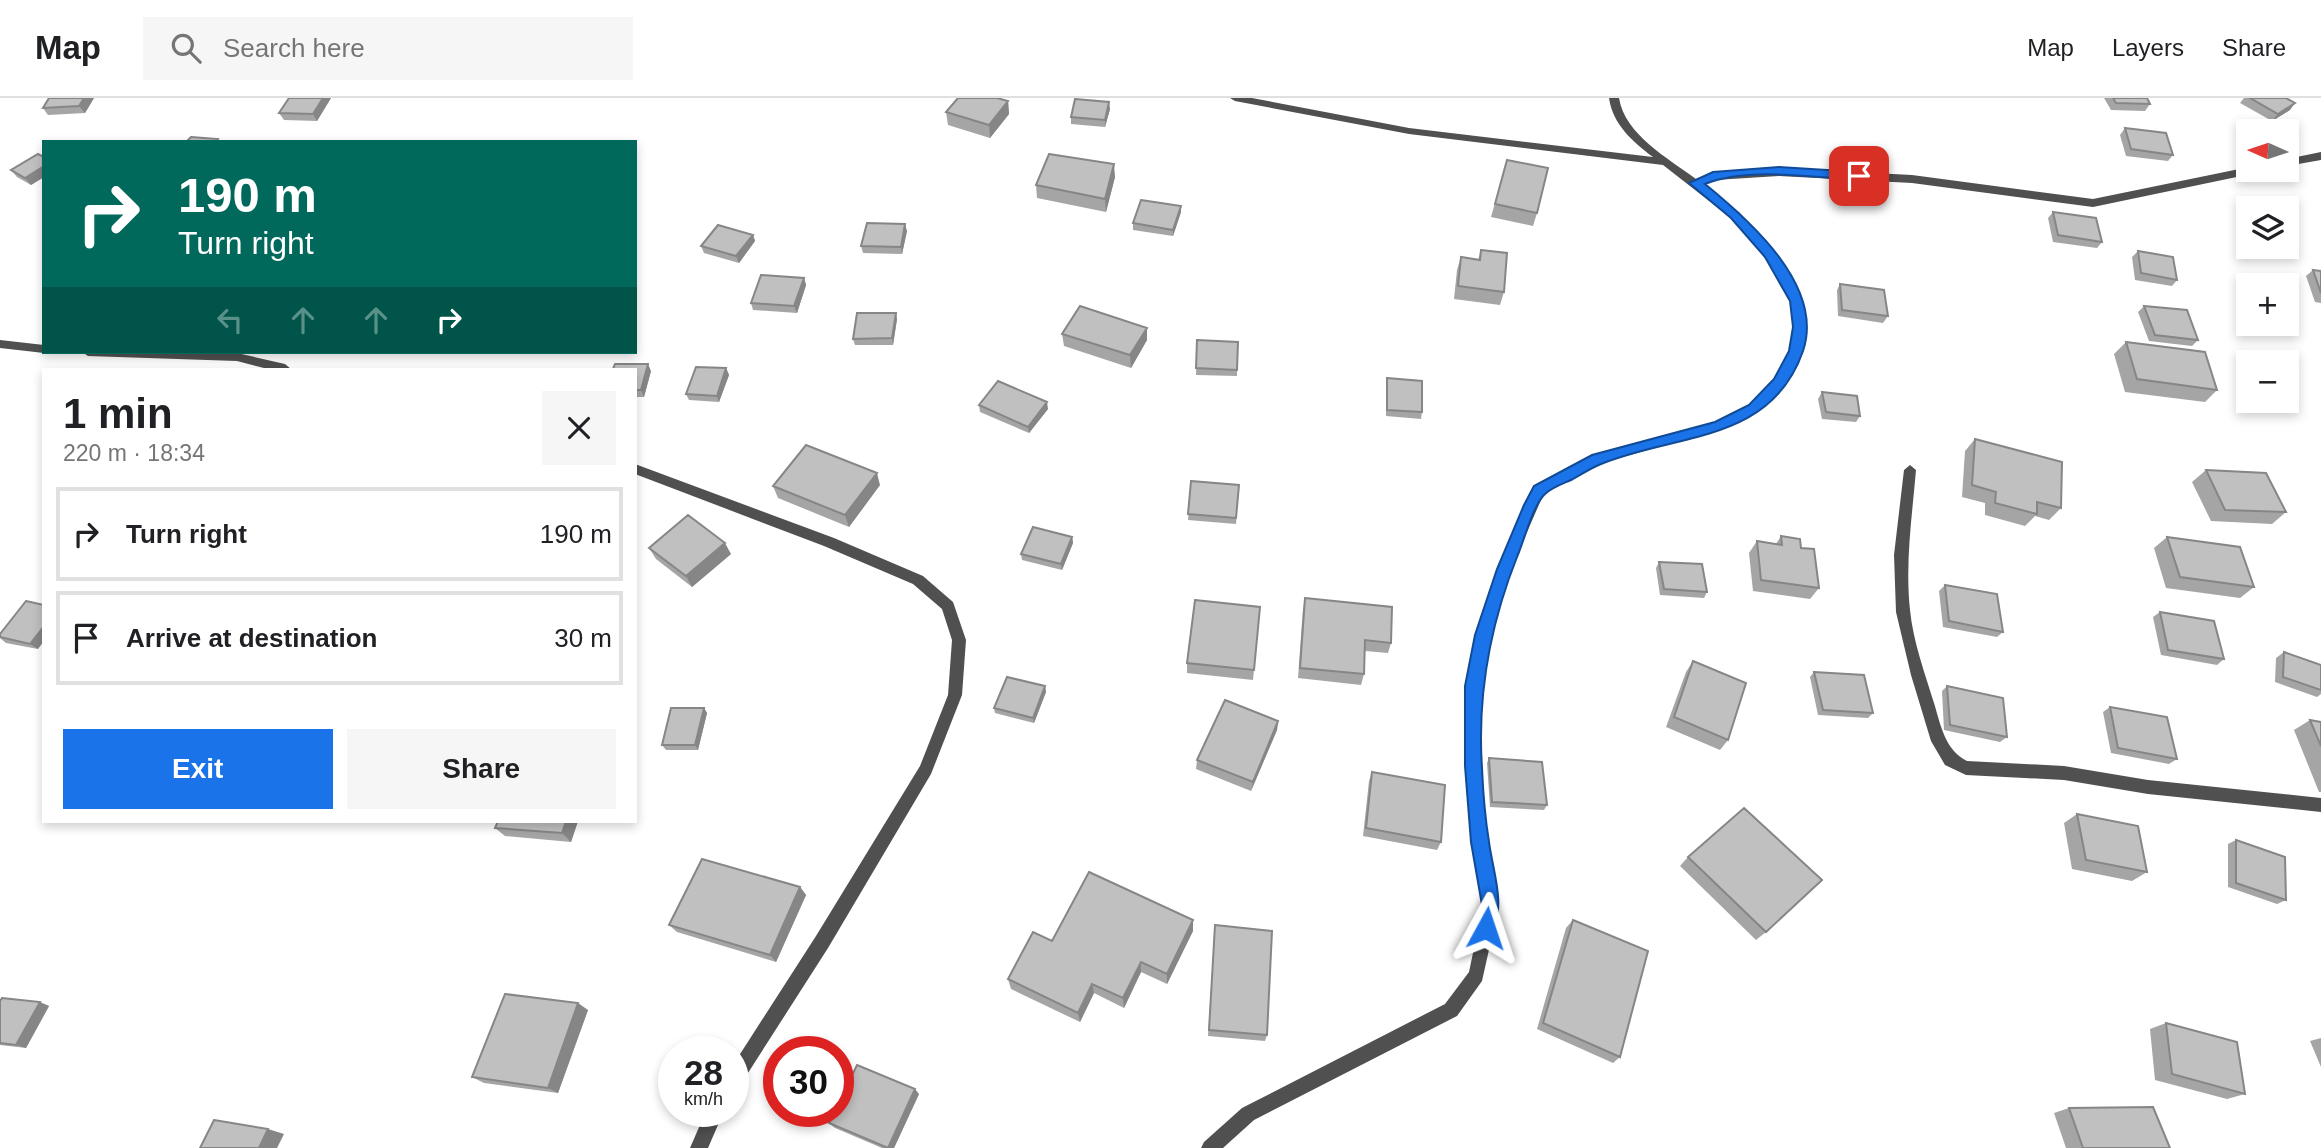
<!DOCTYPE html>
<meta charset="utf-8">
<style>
:root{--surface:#fff;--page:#f6f6f6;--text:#202124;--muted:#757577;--line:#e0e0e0;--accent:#1a73e8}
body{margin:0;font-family:Helvetica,sans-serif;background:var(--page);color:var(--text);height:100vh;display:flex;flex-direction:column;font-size:26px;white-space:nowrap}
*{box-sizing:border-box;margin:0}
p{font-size:23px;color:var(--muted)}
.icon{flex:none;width:38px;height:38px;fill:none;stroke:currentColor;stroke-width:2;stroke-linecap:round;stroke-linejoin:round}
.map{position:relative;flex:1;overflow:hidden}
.drawer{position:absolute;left:42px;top:270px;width:595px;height:455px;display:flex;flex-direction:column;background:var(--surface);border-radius:0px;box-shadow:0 4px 10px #0003}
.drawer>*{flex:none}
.banner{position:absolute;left:42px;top:42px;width:595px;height:214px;border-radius:0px;box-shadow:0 4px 10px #0003;background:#00695c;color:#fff;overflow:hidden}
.needle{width:46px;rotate:273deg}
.tools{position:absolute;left:2236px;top:21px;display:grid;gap:14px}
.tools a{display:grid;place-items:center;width:63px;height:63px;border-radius:0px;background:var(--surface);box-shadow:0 4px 10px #0003;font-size:35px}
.speed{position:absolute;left:658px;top:938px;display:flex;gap:14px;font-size:35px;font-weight:700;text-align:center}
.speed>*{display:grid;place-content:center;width:91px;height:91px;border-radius:50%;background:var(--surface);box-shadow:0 4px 10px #0003;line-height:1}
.speed small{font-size:18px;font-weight:400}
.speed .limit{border:10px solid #d22;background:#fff;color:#111}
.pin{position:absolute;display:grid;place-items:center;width:60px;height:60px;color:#fff;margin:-30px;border-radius:14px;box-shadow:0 4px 10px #0006}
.me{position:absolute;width:77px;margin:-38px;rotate:5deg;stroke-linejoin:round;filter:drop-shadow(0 0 5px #0008)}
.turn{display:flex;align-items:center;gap:24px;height:147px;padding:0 21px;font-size:32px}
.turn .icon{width:91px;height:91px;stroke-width:2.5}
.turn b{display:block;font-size:49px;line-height:60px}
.lanes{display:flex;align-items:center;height:66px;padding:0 21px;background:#0003;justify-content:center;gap:35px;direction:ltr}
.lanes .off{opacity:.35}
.round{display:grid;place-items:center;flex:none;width:74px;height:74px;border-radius:0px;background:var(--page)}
.overview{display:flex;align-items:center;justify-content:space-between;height:119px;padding:0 21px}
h1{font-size:42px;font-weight:800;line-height:52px}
.primary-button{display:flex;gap:14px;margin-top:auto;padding:14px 21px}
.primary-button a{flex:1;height:80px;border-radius:0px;background:var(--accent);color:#fff;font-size:28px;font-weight:800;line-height:80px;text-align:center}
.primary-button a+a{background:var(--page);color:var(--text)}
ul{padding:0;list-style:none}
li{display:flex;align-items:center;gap:21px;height:94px;margin:0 14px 10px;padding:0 7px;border:4px solid var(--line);border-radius:0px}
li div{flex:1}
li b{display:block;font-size:26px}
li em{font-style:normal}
header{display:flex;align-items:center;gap:42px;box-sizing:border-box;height:98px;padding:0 35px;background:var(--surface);border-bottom:2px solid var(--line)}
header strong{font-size:33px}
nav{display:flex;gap:38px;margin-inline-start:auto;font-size:24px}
.search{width:490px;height:63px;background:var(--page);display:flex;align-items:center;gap:18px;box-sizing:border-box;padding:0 24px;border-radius:0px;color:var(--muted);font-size:26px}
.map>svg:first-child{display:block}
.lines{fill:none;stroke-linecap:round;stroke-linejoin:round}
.street{fill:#505050;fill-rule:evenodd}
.wall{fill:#a5a5a5}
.shaded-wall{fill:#868686}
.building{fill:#c0c0c0;stroke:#868686;stroke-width:2}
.route{fill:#1a73e8;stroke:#114b97;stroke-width:2}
</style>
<header>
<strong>Map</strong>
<div class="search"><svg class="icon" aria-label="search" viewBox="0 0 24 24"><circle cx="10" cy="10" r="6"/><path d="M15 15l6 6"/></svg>Search here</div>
<nav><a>Map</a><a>Layers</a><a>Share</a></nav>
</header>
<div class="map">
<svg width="2321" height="1050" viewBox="0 0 2321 1050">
<rect width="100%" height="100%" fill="#fff"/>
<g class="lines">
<path class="street" d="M 1230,0 L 1252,0 L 1409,30 L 1653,59 C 1633,44 1613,27 1609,0 L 1619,0 C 1625,37 1668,60 1696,81 L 1713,74 L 1779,70 L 1912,77 L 2093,101 L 2249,69 L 2249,72 L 2256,72 L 2251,76 L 2093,109 L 1912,85 L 1779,78 L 1715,82 L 1703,86 L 1739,114 L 1774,153 L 1803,203 L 1806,229 L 1802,253 L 1783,288 L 1758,313 L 1723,331 L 1601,365 L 1544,395 L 1511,471 L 1490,537 L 1481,588 L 1480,668 L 1488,744 L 1499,807 L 1482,883 L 1457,918 L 1254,1022 L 1223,1050 L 1201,1050 L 1204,1044 L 1242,1010 L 1445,906 L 1469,874 L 1483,807 L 1472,744 L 1466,668 L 1467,588 L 1476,537 L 1497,471 L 1534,388 L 1592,357 L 1715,324 L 1750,307 L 1775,282 L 1790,253 L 1794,229 L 1791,203 L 1766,159 L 1731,120 L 1663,67 L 1409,36 L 1235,3 Z
M 2321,54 L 2321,62 L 2287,68 L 2287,61 Z
M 0,242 L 44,247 L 44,254 L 48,254 L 44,255 L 0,250 Z
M 82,254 L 237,255 L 285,266 L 291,271 L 268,271 L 237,263 L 88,258 Z
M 635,366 L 834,440 L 923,478 L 953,504 L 966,542 L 962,597 L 931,676 L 828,850 L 739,989 L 733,991 L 733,967 L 816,838 L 920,668 L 948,597 L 952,542 L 942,511 L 913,486 L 824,448 L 635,376 Z
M 1910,367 L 1916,372 C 1912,419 1905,465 1910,512 C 1913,543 1925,576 1934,605 C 1941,628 1945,652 1967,663 L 2064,668 L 2148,682 L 2321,700 L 2321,714 L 2148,696 L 2064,682 L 1966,677 L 1945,667 L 1931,643 L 1911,577 L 1896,514 L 1894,457 L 1904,372 Z
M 706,1013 L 724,1013 L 708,1050 L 690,1050 Z"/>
</g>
<path class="wall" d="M 94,0 L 85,15 L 48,17 L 43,10 Z
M 331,0 L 317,23 L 284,22 L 279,15 Z
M 2104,0 L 2147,0 L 2150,6 L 2145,13 L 2111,12 Z
M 2244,0 L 2286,0 L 2290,12 L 2272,23 L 2240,5 Z
M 1008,3 L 1009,16 L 990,40 L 948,27 L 946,14 Z
M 1110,11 L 1105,29 L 1071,26 L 1071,19 Z
M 2125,30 L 2173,57 L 2168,63 L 2126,58 L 2120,37 Z
M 44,59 L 44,79 L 31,87 L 17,79 L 11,72 Z
M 1507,62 L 1537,115 L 1533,128 L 1491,119 Z
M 1115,79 L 1106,114 L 1037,100 L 1036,87 Z
M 1181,108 L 1181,114 L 1173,138 L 1133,132 L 1133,125 Z
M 2053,114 L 2102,144 L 2097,150 L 2053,144 L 2048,120 Z
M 907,133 L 902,156 L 863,155 L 861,148 Z
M 753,137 L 755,143 L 739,165 L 704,155 L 701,148 Z
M 1481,152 L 1504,194 L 1500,207 L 1454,201 L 1457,172 L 1461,159 L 1478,162 Z
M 2138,153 L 2177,182 L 2172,188 L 2135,182 L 2132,159 Z
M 2313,172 L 2321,173 L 2321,205 L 2315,204 L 2306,178 Z
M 804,180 L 806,187 L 797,215 L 753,212 L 751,205 Z
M 1840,186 L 1888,218 L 1883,225 L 1838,218 L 1837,192 Z
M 2144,208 L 2198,242 L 2192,248 L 2149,243 L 2138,214 Z
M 897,221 L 893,247 L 855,247 L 853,241 Z
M 1147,230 L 1147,242 L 1131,270 L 1064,248 L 1062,236 Z
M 1197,242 L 1237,272 L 1237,278 L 1196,277 Z
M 2126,244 L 2217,292 L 2205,304 L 2125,294 L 2114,256 Z
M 726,270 L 729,277 L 719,304 L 689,302 L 686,296 Z
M 635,271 L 651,273 L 644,299 L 635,299 Z
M 1387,280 L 1422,314 L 1421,321 L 1386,318 L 1386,287 Z
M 1822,294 L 1860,318 L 1856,324 L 1822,321 L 1818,301 Z
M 979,307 L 1048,311 L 1029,335 L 980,314 Z
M 1975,341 L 2061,410 L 2049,422 L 2035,418 L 2025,428 L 1985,417 L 1985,405 L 1962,399 L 1965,353 Z
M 2206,372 L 2286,414 L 2272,426 L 2211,423 L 2192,384 Z
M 1191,383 L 1239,387 L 1236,426 L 1188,422 Z
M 880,387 L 849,429 L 778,400 L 773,388 Z
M 1781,438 L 1801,450 L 1819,490 L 1810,501 L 1753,493 L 1749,455 L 1757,443 L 1776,446 Z
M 1072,439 L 1073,445 L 1062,472 L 1022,462 L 1021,456 Z
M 2167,439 L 2254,489 L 2240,500 L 2166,490 L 2154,450 Z
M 649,450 L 731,456 L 692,489 L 656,461 Z
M 1659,464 L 1707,494 L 1704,500 L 1660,497 L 1656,470 Z
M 1945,487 L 2003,534 L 1997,539 L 1943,529 L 1939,493 Z
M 1305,500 L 1391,545 L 1388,555 L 1365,553 L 1364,576 L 1361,587 L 1298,580 L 1303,511 Z
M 44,507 L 38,551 L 6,545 L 0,540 L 0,536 Z
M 1260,509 L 1253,582 L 1187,575 L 1187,565 Z
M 2160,514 L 2224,561 L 2217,567 L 2161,557 L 2153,519 Z
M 2284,554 L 2321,567 L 2321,596 L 2317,599 L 2275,584 L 2276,560 Z
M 1693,563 L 1728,642 L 1720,652 L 1666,629 L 1686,574 Z
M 1814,574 L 1873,615 L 1868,620 L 1818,617 L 1810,579 Z
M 1045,588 L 1046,594 L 1034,625 L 995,615 L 994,610 Z
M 1947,588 L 2007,639 L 2000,644 L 1944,632 L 1942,593 Z
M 2110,609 L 2177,661 L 2169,666 L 2111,655 L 2103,614 Z
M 704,610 L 707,615 L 698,652 L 666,652 L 662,647 Z
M 2310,622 L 2321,624 L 2321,694 L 2319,694 L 2294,632 Z
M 1278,623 L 1277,632 L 1251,693 L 1196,671 L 1197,662 Z
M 1489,660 L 1547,707 L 1544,712 L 1490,709 L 1487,665 Z
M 1372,674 L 1441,744 L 1437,752 L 1363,738 L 1369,683 Z
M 2077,716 L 2147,774 L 2132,783 L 2072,771 L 2064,725 Z
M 578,723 L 571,744 L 505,738 L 495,730 Z
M 2236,742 L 2286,802 L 2277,806 L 2228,789 L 2228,746 Z
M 1688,759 L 1766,834 L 1756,842 L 1680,768 Z
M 800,789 L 806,797 L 776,864 L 677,834 L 669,827 Z
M 1193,822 L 1193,833 L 1167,886 L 1141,874 L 1124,910 L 1094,895 L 1080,924 L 1011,891 L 1008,881 L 1052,843 Z
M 1573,822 L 1620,959 L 1613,965 L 1537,931 L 1566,830 Z
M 1215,827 L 1267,937 L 1265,943 L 1208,938 Z
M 0,903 L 49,908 L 26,950 L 0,947 Z
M 588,912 L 558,995 L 484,985 L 472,979 Z
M 2166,925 L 2245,996 L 2227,1001 L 2155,982 L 2150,931 Z
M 2321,940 L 2321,969 L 2310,943 Z
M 919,996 L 894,1050 L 882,1050 L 835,1030 L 829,1025 Z
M 2069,1010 L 2170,1050 L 2066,1050 L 2054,1015 Z"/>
<path class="shaded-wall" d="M 84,0 L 94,0 L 85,15 L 79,8 Z
M 323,0 L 331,0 L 317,23 L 313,16 Z
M 1008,3 L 1009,16 L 990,40 L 989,27 Z
M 1109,4 L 1110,11 L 1105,29 L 1105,22 Z
M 2295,5 L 2290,12 L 2272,23 L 2278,16 Z
M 1114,66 L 1115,79 L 1106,114 L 1105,101 Z
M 44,68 L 44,79 L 31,87 L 25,80 Z
M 1181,108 L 1181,114 L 1173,138 L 1173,132 Z
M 905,126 L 907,133 L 902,156 L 901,149 Z
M 753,137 L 755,143 L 739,165 L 736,158 Z
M 804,180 L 806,187 L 797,215 L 794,208 Z
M 896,215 L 897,221 L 893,247 L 892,240 Z
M 1147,230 L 1147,242 L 1131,270 L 1130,257 Z
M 648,266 L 651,273 L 644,299 L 641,292 Z
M 726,270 L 729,277 L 719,304 L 717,298 Z
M 1047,304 L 1048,311 L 1029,335 L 1028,329 Z
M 877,375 L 880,387 L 849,429 L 845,417 Z
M 1072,439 L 1073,445 L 1062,472 L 1061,466 Z
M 725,445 L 731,456 L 692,489 L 686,478 Z
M 44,528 L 44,543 L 38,551 L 30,546 Z
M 1045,588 L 1046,594 L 1034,625 L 1033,620 Z
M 704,610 L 707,615 L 698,652 L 695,647 Z
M 1278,623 L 1277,632 L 1251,693 L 1253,684 Z
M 566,723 L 578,723 L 571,744 L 562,735 Z
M 800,789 L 806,797 L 776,864 L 770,857 Z
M 1193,822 L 1193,833 L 1167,886 L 1167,876 Z
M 1141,864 L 1141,874 L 1124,910 L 1123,900 Z
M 1092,886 L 1094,895 L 1080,924 L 1078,915 Z
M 40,904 L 49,908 L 26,950 L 16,947 Z
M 578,905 L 588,912 L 558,995 L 548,990 Z
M 915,991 L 919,996 L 894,1050 L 888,1050 Z
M 268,1031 L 284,1036 L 277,1050 L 259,1050 Z"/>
<path class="building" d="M 49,0 L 84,0 L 79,8 L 43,10 Z
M 289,0 L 323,0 L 313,16 L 279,15 Z
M 958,0 L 997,0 L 1008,3 L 989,27 L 946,14 Z
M 2113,0 L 2147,0 L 2150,6 L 2116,5 Z
M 2250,0 L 2286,0 L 2295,5 L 2278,16 Z
M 1075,1 L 1109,4 L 1105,22 L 1071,19 Z
M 2125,30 L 2166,35 L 2173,57 L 2131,51 Z
M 191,39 L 218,41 L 216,44 L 186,44 Z
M 38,56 L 44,59 L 44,68 L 25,80 L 11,72 Z
M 1049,56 L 1114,66 L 1105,101 L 1036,87 Z
M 1507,62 L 1548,70 L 1537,115 L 1495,106 Z
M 1141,102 L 1181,108 L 1173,132 L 1133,125 Z
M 2053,114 L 2096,120 L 2102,144 L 2058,137 Z
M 867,125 L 905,126 L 901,149 L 861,148 Z
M 718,127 L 753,137 L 736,158 L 701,148 Z
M 1481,152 L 1507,155 L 1504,194 L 1458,188 L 1461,159 L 1480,162 Z
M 2138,153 L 2173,159 L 2177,182 L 2141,175 Z
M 2313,172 L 2321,173 L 2321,195 Z
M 761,177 L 804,180 L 794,208 L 751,205 Z
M 1840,186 L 1884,192 L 1888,218 L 1842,212 Z
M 1080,208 L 1147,230 L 1130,257 L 1062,236 Z
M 2144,208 L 2187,212 L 2198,242 L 2155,237 Z
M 857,215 L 896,215 L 892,240 L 853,241 Z
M 1197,242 L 1238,244 L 1237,272 L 1196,270 Z
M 2126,244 L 2205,254 L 2217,292 L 2137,281 Z
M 615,266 L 648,266 L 641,292 L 635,292 L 635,271 L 613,271 Z
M 696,269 L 726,270 L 717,298 L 686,296 Z
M 1387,280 L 1422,283 L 1422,314 L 1387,312 Z
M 998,283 L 1047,304 L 1028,329 L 979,307 Z
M 1822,294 L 1857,298 L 1860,318 L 1826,314 Z
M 1975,341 L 2062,364 L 2061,410 L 2037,404 L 2037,416 L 1995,405 L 1996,394 L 1972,387 Z
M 806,347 L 877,375 L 845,417 L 773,388 Z
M 2206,372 L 2266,375 L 2286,414 L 2225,412 Z
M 1191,383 L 1239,387 L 1236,420 L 1188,416 Z
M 688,417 L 725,445 L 686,478 L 649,450 Z
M 1033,429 L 1072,439 L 1061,466 L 1021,456 Z
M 1781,438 L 1800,441 L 1801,450 L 1814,451 L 1819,490 L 1761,482 L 1757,443 L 1782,447 Z
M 2167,439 L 2240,449 L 2254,489 L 2180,479 Z
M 1659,464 L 1702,466 L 1707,494 L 1664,491 Z
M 1945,487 L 1997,496 L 2003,534 L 1949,523 Z
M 1305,500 L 1392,509 L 1391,545 L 1365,542 L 1364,576 L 1300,570 Z
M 1195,502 L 1260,509 L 1254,572 L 1187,565 Z
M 26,503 L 44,507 L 44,528 L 30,546 L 0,539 L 0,536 Z
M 2160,514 L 2214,523 L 2224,561 L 2168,552 Z
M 2284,554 L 2321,567 L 2321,592 L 2283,579 Z
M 1693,563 L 1746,585 L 1728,642 L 1674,619 Z
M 1814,574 L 1864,577 L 1873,615 L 1823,612 Z
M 1007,579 L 1045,588 L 1033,620 L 994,610 Z
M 1947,588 L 2003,600 L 2007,639 L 1950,627 Z
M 1225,602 L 1278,623 L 1253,684 L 1197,662 Z
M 2110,609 L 2167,619 L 2177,661 L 2118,650 Z
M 671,610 L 704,610 L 695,647 L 662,647 Z
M 2310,622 L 2321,624 L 2321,648 Z
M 1489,660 L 1542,664 L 1547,707 L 1492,704 Z
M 1372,674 L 1445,687 L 1441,744 L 1366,730 Z
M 1744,710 L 1822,782 L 1766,834 L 1688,759 Z
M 2077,716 L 2138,728 L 2147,774 L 2086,762 Z
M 498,723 L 566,723 L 562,735 L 495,730 Z
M 2236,742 L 2285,759 L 2286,802 L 2236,785 Z
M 702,761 L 800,789 L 770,857 L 669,827 Z
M 1089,774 L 1193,822 L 1167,876 L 1141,864 L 1123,900 L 1092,886 L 1078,915 L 1008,881 L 1033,834 L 1052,843 Z
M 1573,822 L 1648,853 L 1620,959 L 1543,925 Z
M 1215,827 L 1272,833 L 1267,937 L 1209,932 Z
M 505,896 L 578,905 L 548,990 L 472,979 Z
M 2,900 L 40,904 L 16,947 L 0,945 L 0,903 Z
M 2166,925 L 2237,944 L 2245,996 L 2172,976 Z
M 857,967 L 915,991 L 888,1050 L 829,1025 L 835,1013 L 838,1013 L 838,1007 Z
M 2153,1009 L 2170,1050 L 2083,1050 L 2069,1010 Z
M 214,1022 L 268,1031 L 259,1050 L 200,1050 Z"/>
<path class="route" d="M 1779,69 L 1859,74 L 1865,78 L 1859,82 C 1813,79 1748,69 1705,86 C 1749,122 1825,188 1803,253 C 1771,346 1675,335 1601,366 C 1591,370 1582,376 1573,381 C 1565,385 1552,389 1545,396 C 1533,407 1524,443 1517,459 C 1490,527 1477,596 1482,670 C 1483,694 1485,719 1489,744 C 1493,775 1506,805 1492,837 L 1486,839 L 1479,837 L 1477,830 L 1482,807 L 1471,744 L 1465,668 L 1465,588 L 1475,537 L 1497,471 L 1524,407 L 1534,388 L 1592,357 L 1715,324 L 1749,307 L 1774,281 L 1789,253 L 1793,229 L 1790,203 L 1765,159 L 1731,120 L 1689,85 L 1713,74 Z"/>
</svg>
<div class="tools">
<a><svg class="needle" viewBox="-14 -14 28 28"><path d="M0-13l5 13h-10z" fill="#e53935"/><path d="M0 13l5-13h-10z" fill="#757577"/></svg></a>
<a><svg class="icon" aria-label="layers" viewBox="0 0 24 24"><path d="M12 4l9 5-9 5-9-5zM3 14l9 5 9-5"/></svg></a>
<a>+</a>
<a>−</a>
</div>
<div class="speed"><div>28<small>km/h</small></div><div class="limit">30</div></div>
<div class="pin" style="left:1859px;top:78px;background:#d93025"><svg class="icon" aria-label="arrive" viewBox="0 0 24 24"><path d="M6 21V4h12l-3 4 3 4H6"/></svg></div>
<svg class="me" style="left:1486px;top:830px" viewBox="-20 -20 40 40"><path d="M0-17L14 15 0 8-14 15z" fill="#1a73e8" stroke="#fff" stroke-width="4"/></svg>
<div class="banner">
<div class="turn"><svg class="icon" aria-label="right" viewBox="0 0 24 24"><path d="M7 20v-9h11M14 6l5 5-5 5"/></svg><div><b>190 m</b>Turn right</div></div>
<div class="lanes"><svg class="icon off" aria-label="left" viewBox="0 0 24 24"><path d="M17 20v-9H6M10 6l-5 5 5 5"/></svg><svg class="icon off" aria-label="ahead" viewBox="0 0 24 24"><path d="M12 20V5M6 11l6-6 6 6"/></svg><svg class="icon off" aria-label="ahead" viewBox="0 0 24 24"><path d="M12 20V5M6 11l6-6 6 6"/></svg><svg class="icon" aria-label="right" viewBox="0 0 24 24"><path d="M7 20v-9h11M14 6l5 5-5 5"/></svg></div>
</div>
<section class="drawer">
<div class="overview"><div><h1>1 min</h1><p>220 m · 18:34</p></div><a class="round"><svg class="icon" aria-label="close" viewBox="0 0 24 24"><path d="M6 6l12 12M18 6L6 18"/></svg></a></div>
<ul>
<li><svg class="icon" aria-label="right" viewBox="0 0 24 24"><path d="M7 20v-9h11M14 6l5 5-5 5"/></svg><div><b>Turn right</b></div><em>190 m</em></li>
<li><svg class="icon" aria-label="arrive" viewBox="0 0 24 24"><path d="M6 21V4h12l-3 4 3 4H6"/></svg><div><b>Arrive at destination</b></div><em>30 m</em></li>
</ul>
<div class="primary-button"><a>Exit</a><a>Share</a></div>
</section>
</div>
